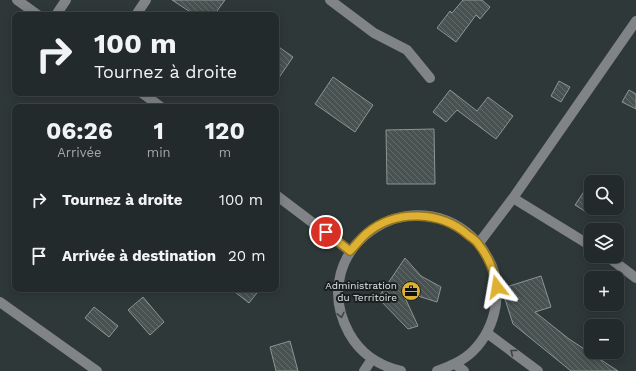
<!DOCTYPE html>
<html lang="fr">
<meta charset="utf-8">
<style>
:root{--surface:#232a2b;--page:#2f3637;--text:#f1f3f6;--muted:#a3a7a9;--line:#404647}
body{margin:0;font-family:"Work Sans",sans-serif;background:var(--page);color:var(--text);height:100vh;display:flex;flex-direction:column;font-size:15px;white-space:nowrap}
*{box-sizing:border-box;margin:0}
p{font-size:13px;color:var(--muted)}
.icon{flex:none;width:22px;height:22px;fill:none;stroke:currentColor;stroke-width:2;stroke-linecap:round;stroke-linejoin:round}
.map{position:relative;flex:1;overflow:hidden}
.drawer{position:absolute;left:12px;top:104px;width:267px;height:188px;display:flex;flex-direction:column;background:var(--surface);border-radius:8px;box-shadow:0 2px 10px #0003,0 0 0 1px var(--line)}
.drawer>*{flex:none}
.hud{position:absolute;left:12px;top:12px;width:267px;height:84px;border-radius:8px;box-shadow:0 2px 10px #0003,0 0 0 1px var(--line);background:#232a2b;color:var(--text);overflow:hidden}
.buttons{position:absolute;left:584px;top:175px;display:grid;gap:8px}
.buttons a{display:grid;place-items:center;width:40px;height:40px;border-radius:8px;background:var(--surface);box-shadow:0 2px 10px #0003,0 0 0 1px var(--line);font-size:20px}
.pin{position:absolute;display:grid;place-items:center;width:34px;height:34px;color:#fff;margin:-17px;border:2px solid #fff;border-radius:50%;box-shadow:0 1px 4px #0007}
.me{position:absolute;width:44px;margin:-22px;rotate:346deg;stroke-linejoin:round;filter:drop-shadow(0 0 3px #0008)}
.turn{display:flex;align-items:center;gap:14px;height:84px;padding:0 16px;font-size:18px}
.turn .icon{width:52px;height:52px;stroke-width:2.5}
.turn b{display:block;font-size:28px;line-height:34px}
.eta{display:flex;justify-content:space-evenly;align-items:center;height:68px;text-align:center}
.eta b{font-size:24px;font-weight:700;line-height:28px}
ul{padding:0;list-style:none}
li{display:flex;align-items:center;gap:12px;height:56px;padding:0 16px}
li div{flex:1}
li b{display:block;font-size:15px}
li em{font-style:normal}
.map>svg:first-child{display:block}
.building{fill:url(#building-back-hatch);stroke:#8b9593}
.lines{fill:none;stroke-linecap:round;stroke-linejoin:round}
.minor{stroke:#808486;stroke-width:10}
.oneway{stroke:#3e4243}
.route-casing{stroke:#917321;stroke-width:10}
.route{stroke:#dfb133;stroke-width:7}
.labels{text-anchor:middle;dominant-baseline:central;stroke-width:4;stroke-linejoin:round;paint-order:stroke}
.poi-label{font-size:10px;fill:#e0e5e6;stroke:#1a1e1f;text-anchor:end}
</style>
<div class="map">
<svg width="636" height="371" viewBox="0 0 636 371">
<defs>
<pattern id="building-back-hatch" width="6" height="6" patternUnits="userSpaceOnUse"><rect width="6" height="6" fill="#485250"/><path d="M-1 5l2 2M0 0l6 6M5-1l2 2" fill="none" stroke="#626b69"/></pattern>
</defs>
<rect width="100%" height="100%" fill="#2f3839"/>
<path class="building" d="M 172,0 L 225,0 L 214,15 L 195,15 Z
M 463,0 L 482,0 L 490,7 L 480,19 L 476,15 L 456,42 L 437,28 L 450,11 L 452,13 Z
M 276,45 L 293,57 L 276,82 Z
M 333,77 L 373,105 L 355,132 L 315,104 Z
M 559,81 L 570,87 L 561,102 L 551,96 Z
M 450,90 L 477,111 L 488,97 L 513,116 L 496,139 L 457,110 L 446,122 L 433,112 Z
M 629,90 L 636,94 L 636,109 L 622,102 Z
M 434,129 L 435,184 L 387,184 L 386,130 Z
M 591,181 L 591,215 L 575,205 Z
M 405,258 L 421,276 L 441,287 L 437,302 L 402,291 L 418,326 L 408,329 L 378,298 Z
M 541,276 L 551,307 L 535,312 L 569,339 L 618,371 L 571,371 L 513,324 L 503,293 L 503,288 Z
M 231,289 L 260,289 L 249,303 Z
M 143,297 L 164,322 L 150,335 L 128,310 Z
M 94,307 L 118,326 L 109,337 L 85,318 Z
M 290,341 L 298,371 L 276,371 L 270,347 Z"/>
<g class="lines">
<path class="minor" d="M 17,0 L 38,15
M 330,0 L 374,33 L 407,50 L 430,78
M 56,15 L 66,0
M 136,15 L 146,0
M 142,93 L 161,107
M 276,195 L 350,251
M 513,198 L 591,246
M 479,243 L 513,198 L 636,21
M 607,256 L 636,278
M 0,302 L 97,371
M 487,333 L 538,371
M 455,364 L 464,371
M 364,371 L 372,359
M 401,371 C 379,366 360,353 349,333 C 303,248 414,173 478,243 C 482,247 485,253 488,258 C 505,287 496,328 473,351 C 463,361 450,366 437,371"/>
</g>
<defs><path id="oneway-chevron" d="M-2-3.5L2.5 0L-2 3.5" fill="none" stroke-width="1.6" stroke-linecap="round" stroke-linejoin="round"/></defs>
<g class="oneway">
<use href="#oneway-chevron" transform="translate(341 315) rotate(77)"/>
<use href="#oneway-chevron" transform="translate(513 352) rotate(-143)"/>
</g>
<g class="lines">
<defs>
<path id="route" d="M 326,232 L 350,251 C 356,245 361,238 367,233 C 396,209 441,211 468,235 C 472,238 477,241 479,245 C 490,259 493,270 497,287"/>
</defs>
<use href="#route" class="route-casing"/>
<use href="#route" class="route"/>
</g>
<defs>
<symbol id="office-disc" viewBox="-11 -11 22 22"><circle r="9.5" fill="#dfb133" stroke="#1a1e1f"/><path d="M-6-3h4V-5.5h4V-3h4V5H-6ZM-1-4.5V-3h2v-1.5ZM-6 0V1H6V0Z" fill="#111"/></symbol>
</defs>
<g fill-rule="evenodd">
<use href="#office-disc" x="400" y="280" width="22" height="22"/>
</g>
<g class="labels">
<g class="poi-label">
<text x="397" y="285">Administration<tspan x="397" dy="12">du Territoire</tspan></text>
</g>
</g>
</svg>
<div class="buttons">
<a><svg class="icon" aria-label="search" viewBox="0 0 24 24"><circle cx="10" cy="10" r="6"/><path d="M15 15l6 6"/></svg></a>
<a><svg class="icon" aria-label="layers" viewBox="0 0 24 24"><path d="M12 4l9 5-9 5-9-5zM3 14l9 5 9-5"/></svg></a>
<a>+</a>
<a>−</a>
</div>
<div class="pin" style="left:326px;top:232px;background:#d93025"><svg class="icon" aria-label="arrive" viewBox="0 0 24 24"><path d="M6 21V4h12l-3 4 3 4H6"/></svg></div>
<svg class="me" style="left:497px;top:287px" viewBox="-20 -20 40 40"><path d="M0-17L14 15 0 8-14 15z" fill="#dfb133" stroke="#fff" stroke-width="4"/></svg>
<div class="hud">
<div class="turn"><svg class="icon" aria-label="right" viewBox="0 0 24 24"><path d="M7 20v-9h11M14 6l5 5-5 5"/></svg><div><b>100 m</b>Tournez à droite</div></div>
</div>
<section class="drawer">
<div class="eta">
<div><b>06:26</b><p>Arrivée</p></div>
<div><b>1</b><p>min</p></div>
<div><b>120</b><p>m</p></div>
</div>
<ul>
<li><svg class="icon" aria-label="right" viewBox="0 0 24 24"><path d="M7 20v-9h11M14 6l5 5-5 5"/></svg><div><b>Tournez à droite</b></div><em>100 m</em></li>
<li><svg class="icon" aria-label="arrive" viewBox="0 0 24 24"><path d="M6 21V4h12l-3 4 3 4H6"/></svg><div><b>Arrivée à destination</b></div><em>20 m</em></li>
</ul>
</section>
</div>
